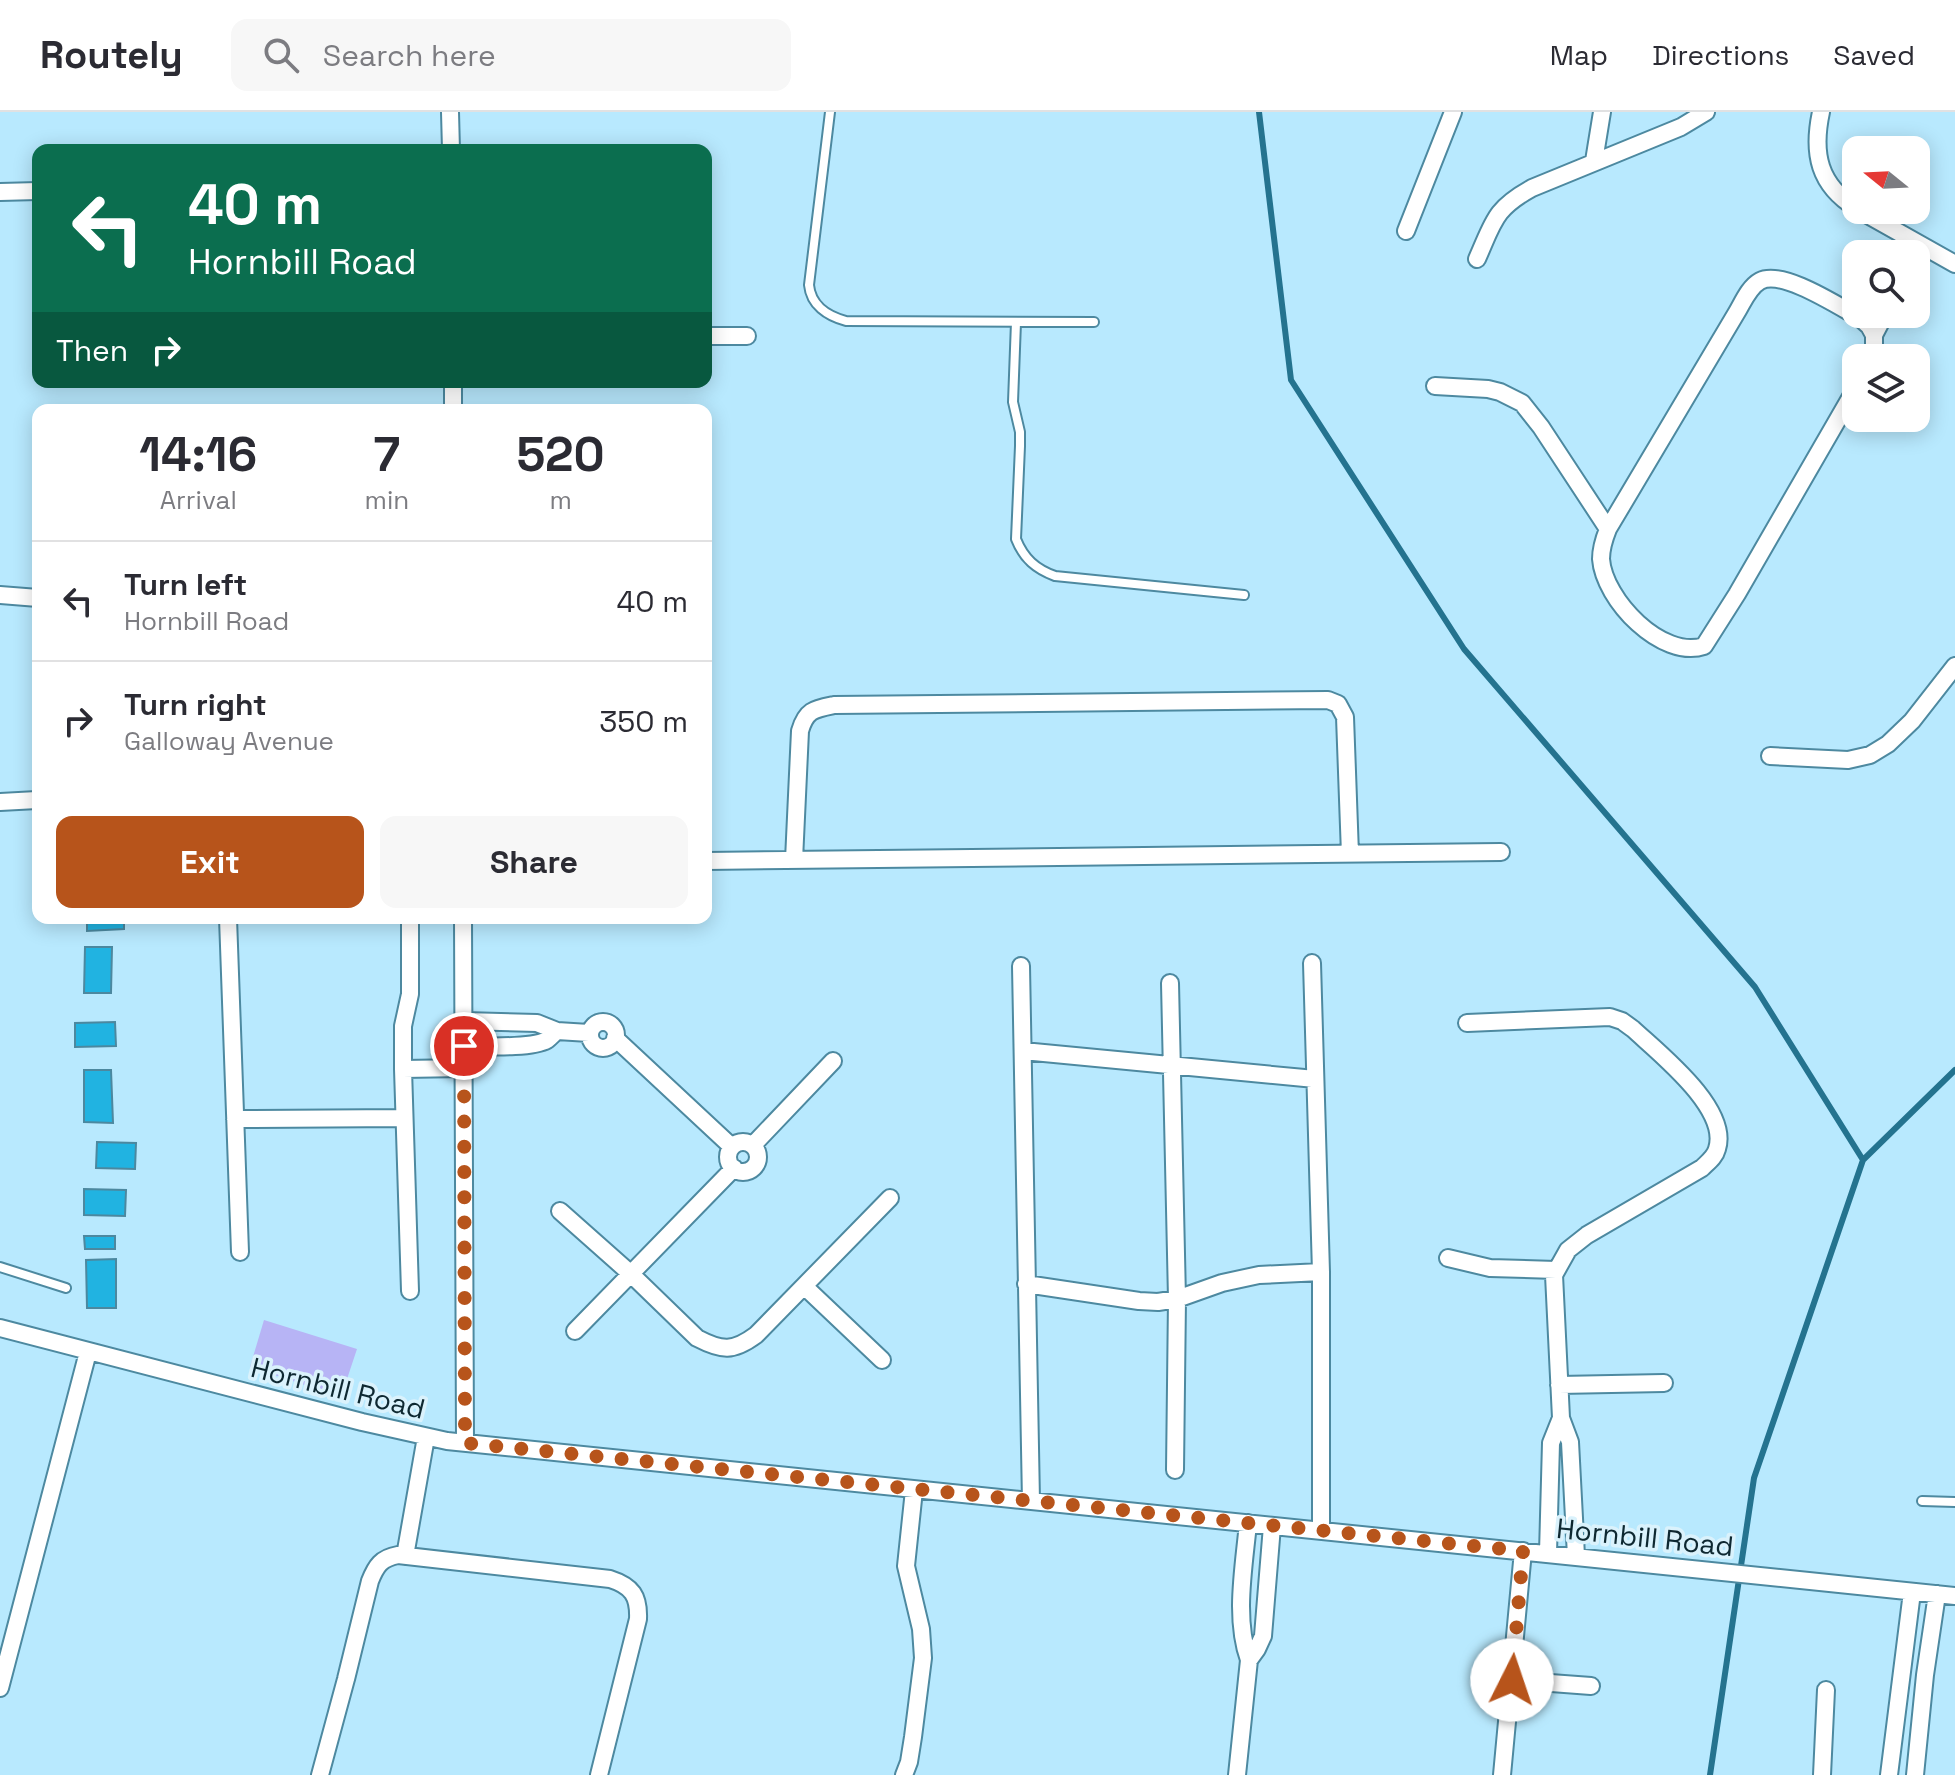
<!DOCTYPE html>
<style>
:root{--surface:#fff;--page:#f7f7f7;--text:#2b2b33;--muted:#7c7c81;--line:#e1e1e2;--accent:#b7541b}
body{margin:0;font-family:"Space Grotesk",sans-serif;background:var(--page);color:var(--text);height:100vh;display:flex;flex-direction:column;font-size:30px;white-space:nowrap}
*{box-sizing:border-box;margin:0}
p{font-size:26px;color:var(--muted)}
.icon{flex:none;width:44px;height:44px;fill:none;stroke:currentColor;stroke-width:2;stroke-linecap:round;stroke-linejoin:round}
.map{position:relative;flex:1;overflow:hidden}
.details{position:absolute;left:32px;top:292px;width:680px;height:520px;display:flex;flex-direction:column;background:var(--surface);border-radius:16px;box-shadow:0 4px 20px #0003}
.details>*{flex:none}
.top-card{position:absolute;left:32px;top:32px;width:680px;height:244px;border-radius:16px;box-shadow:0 4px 20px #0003;background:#0b6e4f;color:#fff;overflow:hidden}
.needle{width:52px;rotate:288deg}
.controls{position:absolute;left:1842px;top:24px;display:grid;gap:16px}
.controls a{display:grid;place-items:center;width:88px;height:88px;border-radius:16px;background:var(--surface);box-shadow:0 4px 20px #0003;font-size:40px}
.pin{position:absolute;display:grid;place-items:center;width:68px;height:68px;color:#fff;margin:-34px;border:4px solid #fff;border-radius:50%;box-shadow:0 2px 8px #0007}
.me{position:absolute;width:88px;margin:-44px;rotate:4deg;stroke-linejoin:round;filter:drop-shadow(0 0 6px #0008)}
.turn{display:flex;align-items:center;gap:28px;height:168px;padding:0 24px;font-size:36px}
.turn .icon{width:104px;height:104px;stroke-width:2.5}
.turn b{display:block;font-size:56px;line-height:68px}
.then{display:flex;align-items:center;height:76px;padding:0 24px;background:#0003;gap:16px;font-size:30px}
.eta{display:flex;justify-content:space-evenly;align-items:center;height:136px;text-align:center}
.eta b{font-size:48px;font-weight:600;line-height:56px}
.button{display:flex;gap:16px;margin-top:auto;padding:16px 24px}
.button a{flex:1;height:92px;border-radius:16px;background:var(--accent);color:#fff;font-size:32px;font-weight:600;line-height:92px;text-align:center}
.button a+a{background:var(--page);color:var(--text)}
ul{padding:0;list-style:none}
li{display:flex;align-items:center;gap:24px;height:120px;padding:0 24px;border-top:2px solid var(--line)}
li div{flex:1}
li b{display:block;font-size:30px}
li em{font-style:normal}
header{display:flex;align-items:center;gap:48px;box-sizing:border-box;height:112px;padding:0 40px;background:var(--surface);border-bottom:2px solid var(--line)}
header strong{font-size:38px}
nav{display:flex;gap:44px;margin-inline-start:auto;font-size:28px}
.search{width:560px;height:72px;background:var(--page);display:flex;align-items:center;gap:20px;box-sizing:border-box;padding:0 28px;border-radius:16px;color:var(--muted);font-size:30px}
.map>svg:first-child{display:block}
.green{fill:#b7b4f5}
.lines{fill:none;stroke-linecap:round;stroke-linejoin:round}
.stream{stroke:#24738f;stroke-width:6}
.building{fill:#21b3e1;stroke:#4c889f;stroke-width:2}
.service-casing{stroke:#4d89a0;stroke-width:12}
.minor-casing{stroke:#4d89a0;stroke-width:20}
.service{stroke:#fff;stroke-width:8}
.minor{stroke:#fff;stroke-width:16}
.route{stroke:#b7541b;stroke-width:14;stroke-dasharray:0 25.2}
.labels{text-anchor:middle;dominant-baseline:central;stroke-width:7;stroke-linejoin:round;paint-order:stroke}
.street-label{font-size:28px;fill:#0e2831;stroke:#daf2fc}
</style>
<header>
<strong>Routely</strong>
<div class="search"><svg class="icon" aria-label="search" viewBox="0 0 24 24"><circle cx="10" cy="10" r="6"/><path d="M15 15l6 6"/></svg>Search here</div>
<nav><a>Map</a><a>Directions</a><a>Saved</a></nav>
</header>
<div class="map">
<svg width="1955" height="1663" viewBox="0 0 1955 1663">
<rect width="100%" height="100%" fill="#b8e9fe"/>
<path class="green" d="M 264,1208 L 357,1237 L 341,1285 L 250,1255 Z"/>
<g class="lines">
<path class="stream" d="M 1259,0 L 1291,268 L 1464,537 L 1755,875 L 1863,1048
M 1710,1663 L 1754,1366 L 1863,1048 L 1955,958"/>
</g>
<path class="building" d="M 87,806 L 124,806 L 124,817 L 87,819 Z
M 85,835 L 112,835 L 111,881 L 84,881 Z
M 115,910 L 116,934 L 75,935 L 75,911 Z
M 84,958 L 111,958 L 113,1011 L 84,1010 Z
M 97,1030 L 136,1031 L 135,1057 L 96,1056 Z
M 84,1077 L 126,1078 L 125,1104 L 84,1103 Z
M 84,1124 L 115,1124 L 115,1137 L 85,1137 Z
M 116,1147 L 116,1196 L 87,1196 L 86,1148 Z"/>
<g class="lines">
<defs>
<path id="service" d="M 830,0 L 809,173 C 811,193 827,204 846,209 L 1094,210
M 1016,210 L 1013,290 L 1020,320 L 1020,334 L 1016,427 C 1024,447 1036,457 1055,464 L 1244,483
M 0,1155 L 66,1176
M 1922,1389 L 1955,1390"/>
<path id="minor" d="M 450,0 L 451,38
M 1821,0 C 1812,42 1819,73 1856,96
M 1594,49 L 1602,0
M 0,80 L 38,79
M 1859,98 L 1955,152
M 1406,119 L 1453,0
M 1477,147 C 1494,109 1494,97 1532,76 L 1681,15 L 1706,0
M 706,224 L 747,224
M 1870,246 L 1874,234 L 1874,223 L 1885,202
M 453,270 L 453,298
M 1435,274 L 1488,277 L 1500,280 L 1522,291 L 1541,315 L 1608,417
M 1856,276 L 1737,482 L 1704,534 C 1662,548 1604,488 1601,447 C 1601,437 1604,427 1608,417 L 1737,200 C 1743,190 1749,175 1760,169 C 1782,157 1838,194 1860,206 L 1869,214 L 1874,223
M 0,483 L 38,486
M 1770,644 L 1848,648 L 1870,643 L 1888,632 L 1912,609 L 1955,554
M 0,690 L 37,688
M 794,748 L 800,619 C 806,598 814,597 834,593 L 1328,588 L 1338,592 L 1345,605 L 1350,742
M 706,749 L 1501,740
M 228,806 L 240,1140
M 410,806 L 410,882 L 403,914 L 403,957 L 410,1179
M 463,806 L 465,1331
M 1312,851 L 1321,1160 L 1321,1418
M 1021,854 L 1031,1389
M 1170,871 L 1177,1187 L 1175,1358
M 464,909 L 537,911 L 557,919 L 589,921
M590 923a13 13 0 1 1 26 0a13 13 0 1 1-26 0Z
M 1467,911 L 1610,905 L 1622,909 L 1633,917 C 1660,942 1730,997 1717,1037 C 1715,1045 1708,1050 1702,1056 L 1587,1123 L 1568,1138 L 1554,1163 L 1561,1306 L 1570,1330 L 1576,1444
M 615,926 L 732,1035
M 464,934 C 483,934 531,937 547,928 C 551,925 553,922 557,919
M 1023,939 L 1315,967
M 403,957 L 464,956
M 235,1007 L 404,1006
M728 1045a15 15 0 1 1 30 0a15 15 0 1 1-30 0Z
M 753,1033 L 833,949
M 560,1099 L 631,1162 L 697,1226 C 722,1239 733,1240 756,1223 L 890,1086
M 1448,1146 L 1490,1156 L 1556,1158
M 1026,1172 L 1139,1189 L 1158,1190 L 1177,1187 L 1222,1171 L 1259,1163 L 1321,1160
M 804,1174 L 882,1248
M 0,1216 L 362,1310 L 447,1329 L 1955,1484
M 575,1219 L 734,1056
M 1559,1273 L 1664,1271
M 1548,1441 L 1551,1331 L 1561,1306
M 405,1444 L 426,1325
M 1249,1548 L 1257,1537 L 1263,1524 L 1272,1414
M 1512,1568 L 1591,1574
M 0,1576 L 88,1240
M 320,1663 L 346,1567 L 370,1469 C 376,1454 381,1446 398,1443 L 610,1467 C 632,1474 639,1484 638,1507 L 599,1663
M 904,1663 L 909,1650 L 913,1625 L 923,1546 L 921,1517 L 906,1454 L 914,1378
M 1237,1663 L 1249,1548 C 1234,1506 1244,1455 1248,1411
M 1502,1663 L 1523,1439
M 1822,1663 L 1826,1578
M 1889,1663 L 1912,1480
M 1915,1663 L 1925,1563 L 1937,1482"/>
</defs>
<use href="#service" class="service-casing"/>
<use href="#minor" class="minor-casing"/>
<use href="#service" class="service"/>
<use href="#minor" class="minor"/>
</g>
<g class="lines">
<path class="route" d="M 464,934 L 465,1331 L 1523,1439 L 1512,1568"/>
</g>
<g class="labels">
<g class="street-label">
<text transform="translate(338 1276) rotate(14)">Hornbill Road</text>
<text transform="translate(1645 1425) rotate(6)">Hornbill Road</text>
</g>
</g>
</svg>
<div class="controls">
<a><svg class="needle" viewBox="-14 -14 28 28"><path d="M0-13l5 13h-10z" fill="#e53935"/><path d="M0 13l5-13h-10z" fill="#7c7c81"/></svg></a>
<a><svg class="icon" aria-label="search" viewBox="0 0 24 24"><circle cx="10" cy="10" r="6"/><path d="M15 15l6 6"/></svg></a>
<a><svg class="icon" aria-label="layers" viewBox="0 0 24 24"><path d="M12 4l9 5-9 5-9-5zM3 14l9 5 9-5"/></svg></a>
</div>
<div class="pin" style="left:464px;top:934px;background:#d93025"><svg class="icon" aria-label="arrive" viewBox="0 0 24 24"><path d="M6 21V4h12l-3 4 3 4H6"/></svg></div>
<svg class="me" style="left:1512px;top:1568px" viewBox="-20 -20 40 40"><circle r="19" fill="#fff"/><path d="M0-13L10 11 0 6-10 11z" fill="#b7541b"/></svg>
<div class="top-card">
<div class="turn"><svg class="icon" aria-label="left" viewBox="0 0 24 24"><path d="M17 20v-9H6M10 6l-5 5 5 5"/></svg><div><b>40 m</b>Hornbill Road</div></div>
<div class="then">Then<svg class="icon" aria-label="right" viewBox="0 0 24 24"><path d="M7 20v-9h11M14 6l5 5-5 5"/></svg></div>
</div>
<section class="details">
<div class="eta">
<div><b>14:16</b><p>Arrival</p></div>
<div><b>7</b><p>min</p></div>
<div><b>520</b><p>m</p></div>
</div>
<ul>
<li><svg class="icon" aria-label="left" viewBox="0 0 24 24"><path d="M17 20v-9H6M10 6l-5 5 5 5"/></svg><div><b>Turn left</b><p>Hornbill Road</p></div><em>40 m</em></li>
<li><svg class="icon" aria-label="right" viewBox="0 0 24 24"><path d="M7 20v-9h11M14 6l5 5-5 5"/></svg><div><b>Turn right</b><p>Galloway Avenue</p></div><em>350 m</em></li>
</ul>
<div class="button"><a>Exit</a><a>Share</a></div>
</section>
</div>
